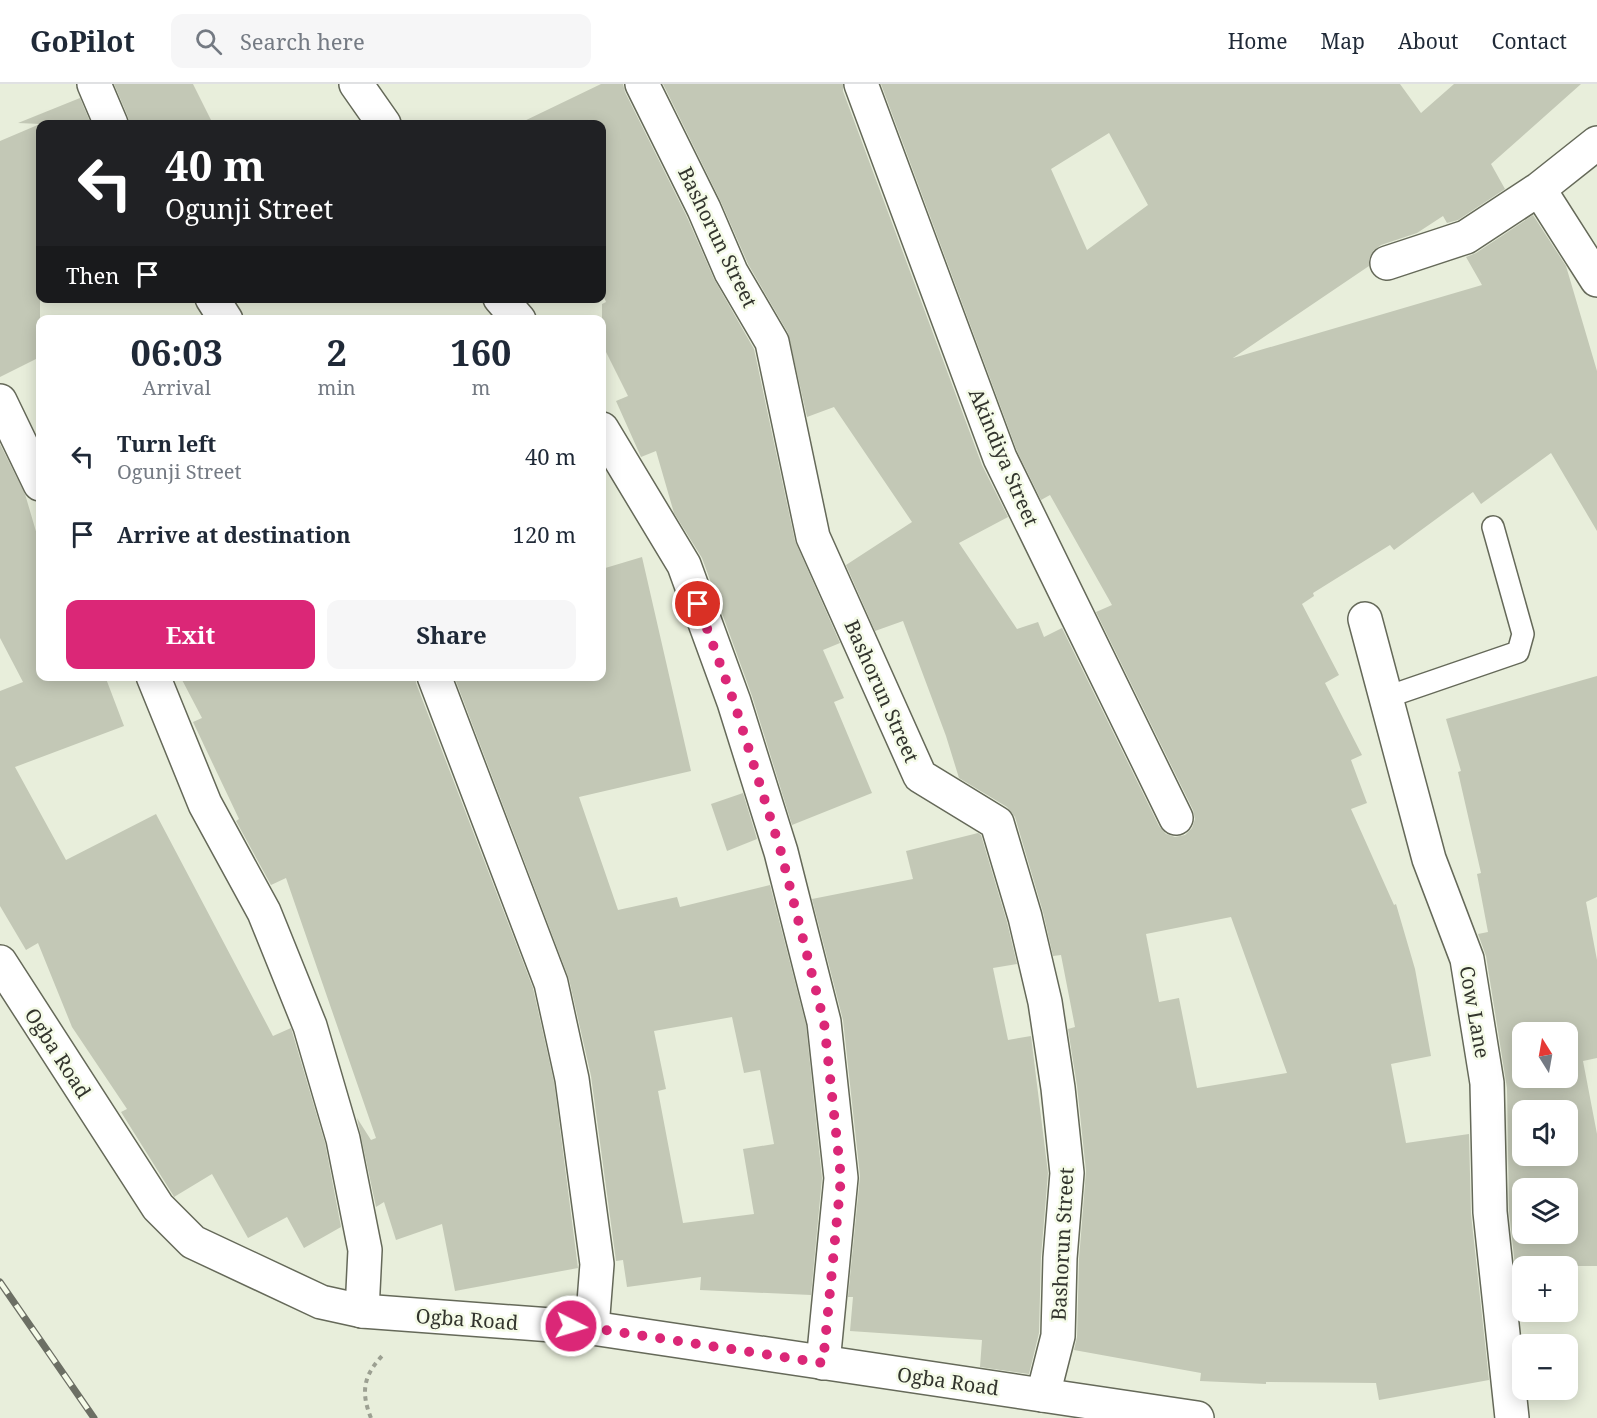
<!DOCTYPE html>
<meta charset="utf-8">
<style>
:root{--surface:#fff;--page:#f6f6f7;--text:#1f2937;--muted:#747a83;--line:#e0e1e3;--accent:#db2777}
body{margin:0;font-family:"Noto Serif",serif;background:var(--page);color:var(--text);height:100vh;display:flex;flex-direction:column;font-size:22px;white-space:nowrap}
*{box-sizing:border-box;margin:0}
p{font-size:20px;color:var(--muted)}
.icon{flex:none;width:33px;height:33px;fill:none;stroke:currentColor;stroke-width:2;stroke-linecap:round;stroke-linejoin:round}
.map{position:relative;flex:1;overflow:hidden}
.drawer{position:absolute;left:36px;top:231px;width:570px;height:366px;display:flex;flex-direction:column;background:var(--surface);border-radius:12px;box-shadow:0 3px 15px #0003}
.drawer>*{flex:none}
.hud{position:absolute;left:36px;top:36px;width:570px;height:183px;border-radius:12px;box-shadow:0 3px 15px #0003;background:#202124;color:#fff;overflow:hidden}
.needle{width:39px;rotate:349deg}
.tools{position:absolute;left:1512px;top:938px;display:grid;gap:12px}
.tools a{display:grid;place-items:center;width:66px;height:66px;border-radius:12px;background:var(--surface);box-shadow:0 3px 15px #0003;font-size:30px}
.pin{position:absolute;display:grid;place-items:center;width:51px;height:51px;color:#fff;margin:-26px;border:3px solid #fff;border-radius:50%;box-shadow:0 2px 6px #0007}
.me{position:absolute;width:66px;margin:-33px;rotate:95deg;stroke-linejoin:round;filter:drop-shadow(0 0 4px #0008)}
.turn{display:flex;align-items:center;gap:21px;height:126px;padding:0 30px;font-size:27px}
.turn .icon{width:78px;height:78px;stroke-width:2.5}
.turn b{display:block;font-size:42px;line-height:51px}
.then{display:flex;align-items:center;height:57px;padding:0 30px;background:#0003;gap:12px;font-size:22px}
.eta{display:flex;justify-content:space-evenly;align-items:center;height:102px;text-align:center}
.eta b{font-size:36px;font-weight:700;line-height:42px}
.primary-button{display:flex;gap:12px;margin-top:auto;padding:12px 30px}
.primary-button a{flex:1;height:69px;border-radius:12px;background:var(--accent);color:#fff;font-size:24px;font-weight:700;line-height:69px;text-align:center}
.primary-button a+a{background:var(--page);color:var(--text)}
ul{padding:0;list-style:none}
li{display:flex;align-items:center;gap:18px;height:78px;padding:0 30px}
li div{flex:1}
li b{display:block;font-size:22px}
li em{font-style:normal}
header{display:flex;align-items:center;gap:36px;box-sizing:border-box;height:84px;padding:0 30px;background:var(--surface);border-bottom:2px solid var(--line)}
header strong{font-size:28px}
nav{display:flex;gap:33px;margin-inline-start:auto;font-size:21px}
.search{width:420px;height:54px;background:var(--page);display:flex;align-items:center;gap:15px;box-sizing:border-box;padding:0 21px;border-radius:12px;color:var(--muted);font-size:22px}
.map>svg:first-child{display:block}
.building{fill:#c3c8b6;fill-rule:evenodd}
.lines{fill:none;stroke-linecap:round;stroke-linejoin:round}
.lane-casing{stroke:#656959;stroke-width:24}
.street-casing{stroke:#656959;stroke-width:36}
.secondary-casing{stroke:#656959;stroke-width:36}
.path{stroke:#9ca092;stroke-width:4;stroke-dasharray:4.5 4.5;stroke-linecap:butt}
.lane{stroke:#fff;stroke-width:21}
.street{stroke:#fff;stroke-width:33}
.secondary{stroke:#fff;stroke-width:33}
.rail-casing{stroke:#6c6f64;stroke-width:7}
.rail{stroke:#f5fbe8;stroke-width:4.5;stroke-dasharray:14;stroke-linecap:butt}
.route{stroke:#db2777;stroke-width:10;stroke-dasharray:0 18}
.labels{text-anchor:middle;dominant-baseline:central;stroke-width:5;stroke-linejoin:round;paint-order:stroke}
.street-label{font-size:20px;fill:#32342d;stroke:#f5fbe8}
</style>
<header>
<strong>GoPilot</strong>
<div class="search"><svg class="icon" aria-label="search" viewBox="0 0 24 24"><circle cx="10" cy="10" r="6"/><path d="M15 15l6 6"/></svg>Search here</div>
<nav><a>Home</a><a>Map</a><a>About</a><a>Contact</a></nav>
</header>
<div class="map">
<svg width="1597" height="1334" viewBox="0 0 1597 1334">
<rect width="100%" height="100%" fill="#e8eedb"/>
<path class="building" d="M 114,0 L 193,0 L 213,40 L 129,40 L 128,33 Z
M 601,0 L 623,0 L 625,8 L 687,133 L 714,195 L 754,265 L 795,457 L 840,559 L 823,566 L 844,614 L 834,618 L 872,709 L 792,741 L 752,612 L 702,474 L 674,429 L 656,367 L 641,373 L 616,317 L 628,312 L 602,260 L 602,220 L 606,218 L 602,209 L 602,40 L 518,40 Z
M 663,0 L 843,0 L 843,7 L 982,381 L 1008,433 L 959,459 L 1017,545 L 1038,538 L 1044,553 L 1062,544 L 1159,742 L 1166,750 L 1175,753 L 1185,751 L 1192,744 L 1195,735 L 1193,726 L 1096,528 L 1112,521 L 1050,411 L 1041,416 L 1017,367 L 881,0 L 1400,0 L 1421,29 L 1454,0 L 1581,0 L 1491,80 L 1505,105 L 1458,136 L 1447,139 L 1443,132 L 1417,149 L 1381,161 L 1373,167 L 1369,175 L 1369,182 L 1233,274 L 1482,201 L 1466,173 L 1476,169 L 1533,131 L 1566,182 L 1597,287 L 1597,447 L 1551,369 L 1481,420 L 1473,408 L 1394,466 L 1390,461 L 1313,509 L 1314,512 L 1302,520 L 1339,591 L 1325,599 L 1362,671 L 1351,676 L 1367,719 L 1351,725 L 1394,821 L 1396,820 L 1415,885 L 1431,972 L 1391,980 L 1406,1059 L 1469,1050 L 1471,1130 L 1489,1296 L 1379,1316 L 1376,1299 L 1266,1298 L 1266,1300 L 1200,1297 L 1201,1289 L 1074,1266 L 1077,1253 L 1079,1175 L 1086,1087 L 1077,1002 L 1068,945 L 1075,943 L 1061,871 L 1053,872 L 1043,828 L 1015,733 L 1007,723 L 959,694 L 946,652 L 903,537 L 875,547 L 846,481 L 912,438 L 834,323 L 807,333 L 788,249 L 748,180 L 721,118 ZM 1109,49 L 1148,121 L 1087,166 L 1051,85 ZM 1231,833 L 1287,989 L 1197,1004 L 1179,914 L 1159,918 L 1146,850 Z
M 80,14 L 91,40 L 40,40 L 40,273 L 0,293 L 0,57 L 40,40 L 18,39 Z
M 0,360 L 25,410 L 40,461 L 40,592 L 105,592 L 124,642 L 15,683 L 66,776 L 156,730 L 273,952 L 291,944 L 325,1059 L 341,1143 L 304,1164 L 287,1133 L 248,1154 L 212,1090 L 174,1113 L 173,1111 L 121,1028 L 127,1025 L 72,943 L 38,859 L 26,866 L 0,822 L 0,607 L 23,598 L 0,554 Z
M 642,473 L 691,687 L 579,713 L 618,826 L 677,813 L 680,823 L 770,801 L 806,941 L 822,1094 L 811,1211 L 700,1206 L 701,1193 L 627,1203 L 623,1176 L 616,1177 L 591,992 L 569,895 L 454,592 L 602,592 L 602,485 ZM 732,933 L 744,989 L 760,986 L 774,1060 L 743,1065 L 754,1130 L 683,1139 L 658,1007 L 666,1005 L 654,947 Z
M 180,592 L 416,592 L 416,599 L 533,904 L 554,998 L 578,1184 L 455,1207 L 442,1140 L 396,1156 L 384,1118 L 376,1123 L 357,1034 L 371,1056 L 376,1054 L 286,794 L 271,801 L 236,737 L 239,735 L 193,638 L 202,634 Z
M 1597,592 L 1597,813 L 1586,818 L 1597,876 L 1597,974 L 1583,977 L 1597,1050 L 1597,1182 L 1515,1182 L 1509,1127 L 1507,1004 L 1486,872 L 1478,850 L 1488,848 L 1477,790 L 1481,789 L 1458,688 L 1461,687 L 1446,635 ZM 1522,948 L 1568,948 L 1568,993 L 1522,993 ZM 1522,1026 L 1568,1026 L 1568,1071 L 1522,1071 ZM 1522,1104 L 1568,1104 L 1568,1149 L 1522,1149 Z
M 743,709 L 757,755 L 727,767 L 711,720 Z
M 978,749 L 981,751 L 1007,838 L 1017,880 L 993,884 L 1008,956 L 1031,952 L 1048,1089 L 1041,1173 L 1039,1249 L 1029,1290 L 980,1283 L 982,1256 L 850,1247 L 853,1213 L 848,1213 L 860,1092 L 843,936 L 812,815 L 913,795 L 906,767 Z"/>
<g class="lines">
<defs>
<path id="lane" d="M 1387,613 L 1518,568 L 1523,550 L 1493,443"/>
<path id="street" d="M 94,0 L 111,40
M 356,0 L 384,40
M 642,0 L 704,125 L 731,188 L 772,258 L 813,453 L 920,692 L 997,739 L 1025,833 L 1045,918 L 1058,1004 L 1067,1089 L 1060,1174 L 1058,1252 L 1043,1311
M 861,0 L 1000,374 L 1176,734
M 1539,105 L 1597,196
M 1387,179 L 1466,153 L 1539,105 L 1597,59
M 212,214 L 226,236
M 500,214 L 519,236
M 0,317 L 40,400
M 602,345 L 684,481 L 734,618 L 781,768 L 824,938 L 841,1094 L 823,1279
M 1365,535 L 1429,775 L 1467,875 L 1487,999 L 1490,1128 L 1512,1334
M 153,592 L 205,720 L 264,828 L 310,942 L 343,1055 L 365,1166 L 362,1227
M 434,592 L 551,899 L 572,995 L 597,1180 L 592,1244"/>
<path id="secondary" d="M 0,878 L 158,1123 L 193,1158 L 321,1218 L 362,1227 L 592,1244 L 1197,1334"/>
</defs>
<use href="#lane" class="lane-casing"/>
<use href="#street" class="street-casing"/>
<use href="#secondary" class="secondary-casing"/>
<path class="path" d="M 371,1334 C 360,1307 364,1290 384,1270"/>
<use href="#lane" class="lane"/>
<use href="#street" class="street"/>
<use href="#secondary" class="secondary"/>
<defs>
<path id="rail" d="M 0,1198 L 94,1334"/>
</defs>
<use href="#rail" class="rail-casing"/>
<use href="#rail" class="rail"/>
</g>
<g class="lines">
<path class="route" d="M 571,1242 L 592,1244 L 823,1279 L 841,1094 L 824,938 L 781,768 L 734,618 L 698,520"/>
</g>
<g class="labels">
<g class="street-label">
<text transform="translate(718 153) rotate(64)">Bashorun Street</text>
<text transform="translate(1004 373) rotate(67)">Akindiya Street</text>
<text transform="translate(882 607) rotate(66)">Bashorun Street</text>
<text transform="translate(1475 928) rotate(80)">Cow Lane</text>
<text transform="translate(58 969) rotate(57)">Ogba Road</text>
<text transform="translate(1062 1160) rotate(-87)">Bashorun Street</text>
<text transform="translate(467 1235) rotate(4)">Ogba Road</text>
<text transform="translate(948 1297) rotate(8)">Ogba Road</text>
</g>
</g>
</svg>
<div class="tools">
<a><svg class="needle" viewBox="-14 -14 28 28"><path d="M0-13l5 13h-10z" fill="#e53935"/><path d="M0 13l5-13h-10z" fill="#747a83"/></svg></a>
<a><svg class="icon" aria-label="sound" viewBox="0 0 24 24"><path d="M4 9h4l5-4v14l-5-4H4zM17 9q2 3 0 6"/></svg></a>
<a><svg class="icon" aria-label="layers" viewBox="0 0 24 24"><path d="M12 4l9 5-9 5-9-5zM3 14l9 5 9-5"/></svg></a>
<a>+</a>
<a>−</a>
</div>
<div class="pin" style="left:698px;top:520px;background:#d93025"><svg class="icon" aria-label="arrive" viewBox="0 0 24 24"><path d="M6 21V4h12l-3 4 3 4H6"/></svg></div>
<svg class="me" style="left:571px;top:1242px" viewBox="-20 -20 40 40"><circle r="17" fill="#db2777" stroke="#fff" stroke-width="3"/><path d="M0-11L8 9 0 5-8 9z" fill="#fff"/></svg>
<div class="hud">
<div class="turn"><svg class="icon" aria-label="left" viewBox="0 0 24 24"><path d="M17 20v-9H6M10 6l-5 5 5 5"/></svg><div><b>40 m</b>Ogunji Street</div></div>
<div class="then">Then<svg class="icon" aria-label="arrive" viewBox="0 0 24 24"><path d="M6 21V4h12l-3 4 3 4H6"/></svg></div>
</div>
<section class="drawer">
<div class="eta">
<div><b>06:03</b><p>Arrival</p></div>
<div><b>2</b><p>min</p></div>
<div><b>160</b><p>m</p></div>
</div>
<ul>
<li><svg class="icon" aria-label="left" viewBox="0 0 24 24"><path d="M17 20v-9H6M10 6l-5 5 5 5"/></svg><div><b>Turn left</b><p>Ogunji Street</p></div><em>40 m</em></li>
<li><svg class="icon" aria-label="arrive" viewBox="0 0 24 24"><path d="M6 21V4h12l-3 4 3 4H6"/></svg><div><b>Arrive at destination</b></div><em>120 m</em></li>
</ul>
<div class="primary-button"><a>Exit</a><a>Share</a></div>
</section>
</div>
